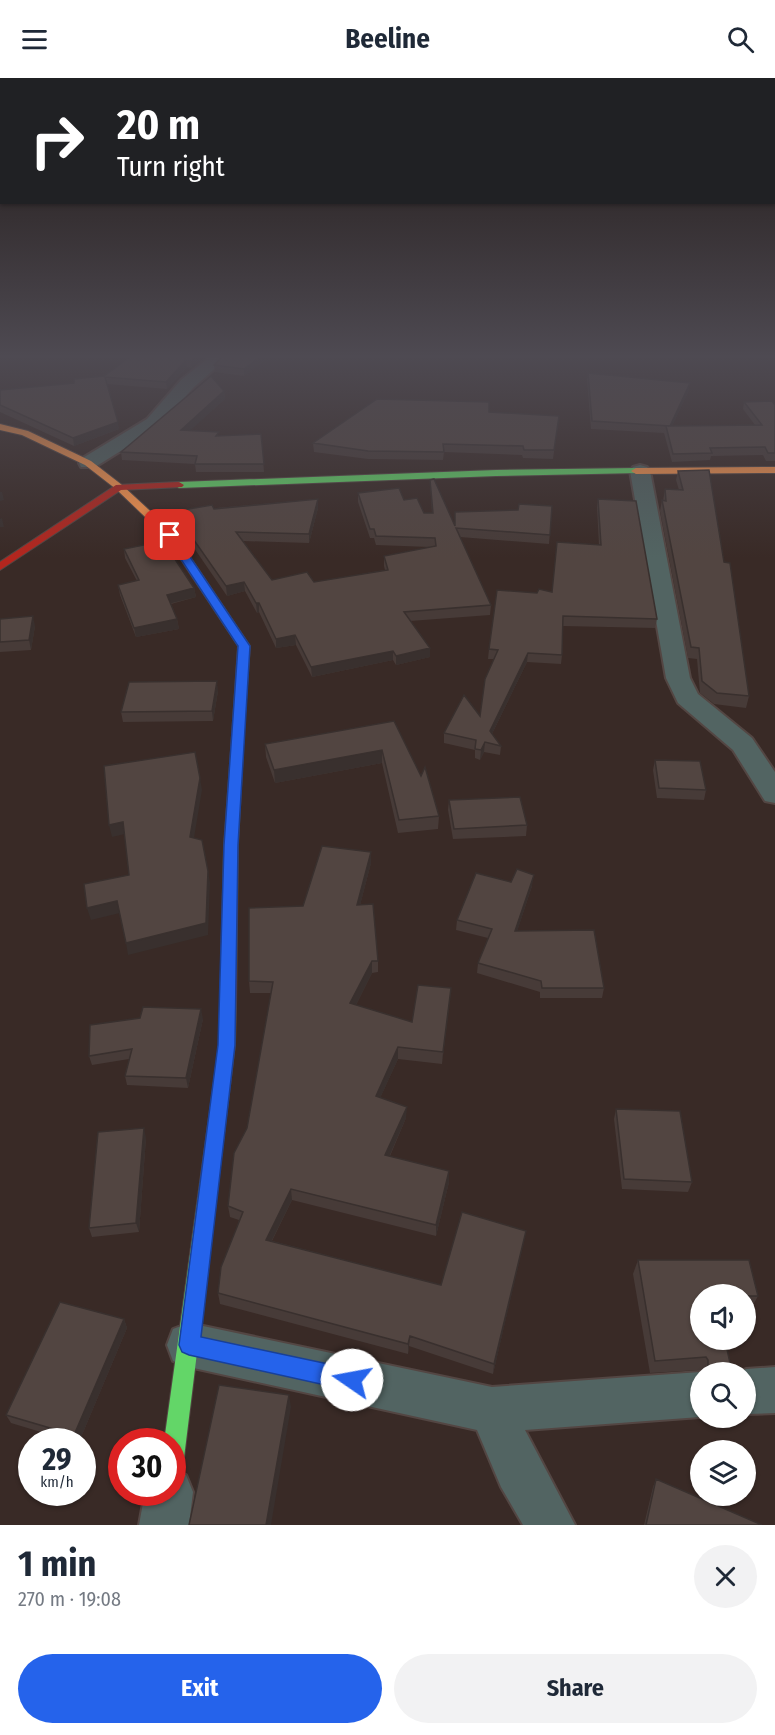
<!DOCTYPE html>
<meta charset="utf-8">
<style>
:root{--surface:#fff;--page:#f2f2f3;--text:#1f2937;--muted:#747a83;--accent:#2563eb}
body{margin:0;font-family:"Fira Sans Condensed",sans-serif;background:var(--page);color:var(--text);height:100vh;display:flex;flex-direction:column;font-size:22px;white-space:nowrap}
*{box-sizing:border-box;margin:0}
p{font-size:20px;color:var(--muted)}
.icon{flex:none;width:33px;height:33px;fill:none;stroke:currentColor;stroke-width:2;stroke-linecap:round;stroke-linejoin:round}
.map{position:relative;height:1447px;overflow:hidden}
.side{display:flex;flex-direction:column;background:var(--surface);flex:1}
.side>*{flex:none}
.hud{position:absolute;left:0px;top:0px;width:776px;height:126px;box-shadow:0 2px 4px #0004;background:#202124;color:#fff;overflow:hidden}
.controls{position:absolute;left:690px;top:1206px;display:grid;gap:12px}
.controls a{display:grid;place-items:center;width:66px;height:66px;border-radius:50%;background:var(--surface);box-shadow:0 2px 4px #0004;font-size:30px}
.speed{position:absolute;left:18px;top:1350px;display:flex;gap:12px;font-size:30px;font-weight:700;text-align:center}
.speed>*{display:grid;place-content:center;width:78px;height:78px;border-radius:50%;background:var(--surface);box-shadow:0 2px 4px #0004;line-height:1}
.speed small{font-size:15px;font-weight:400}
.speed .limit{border:9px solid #d22;background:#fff;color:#111}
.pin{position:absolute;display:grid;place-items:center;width:51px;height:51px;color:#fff;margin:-26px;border-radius:12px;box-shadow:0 3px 9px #0006}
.me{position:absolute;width:66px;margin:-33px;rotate:282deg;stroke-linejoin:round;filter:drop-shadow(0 0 4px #0008)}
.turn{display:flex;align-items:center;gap:21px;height:126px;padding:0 18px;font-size:27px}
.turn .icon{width:78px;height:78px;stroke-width:2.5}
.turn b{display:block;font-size:42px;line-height:51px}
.round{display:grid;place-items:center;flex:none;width:63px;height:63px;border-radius:32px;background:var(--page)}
.overview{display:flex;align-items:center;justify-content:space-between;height:102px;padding:0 18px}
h1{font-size:36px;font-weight:700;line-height:45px}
.button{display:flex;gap:12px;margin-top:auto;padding:12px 18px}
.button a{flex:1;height:69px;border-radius:36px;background:var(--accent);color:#fff;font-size:24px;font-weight:700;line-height:69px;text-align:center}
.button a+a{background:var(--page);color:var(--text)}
header{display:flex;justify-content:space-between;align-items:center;height:78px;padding:0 18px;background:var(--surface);font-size:27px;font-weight:700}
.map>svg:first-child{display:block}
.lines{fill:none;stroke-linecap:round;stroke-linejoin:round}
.street-casing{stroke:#534643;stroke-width:4}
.fast-casing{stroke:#534643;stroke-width:2}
.slow-casing{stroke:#534643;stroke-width:2}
.jam-casing{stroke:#534643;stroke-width:2}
.street{fill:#526462;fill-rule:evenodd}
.fast{fill:#63d668;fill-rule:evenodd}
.slow{fill:#ff974d;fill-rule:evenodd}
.jam{fill:#b3261e;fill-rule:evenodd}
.wall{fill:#473b38}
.shaded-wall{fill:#39302e}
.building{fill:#524541;stroke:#39302e;stroke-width:1.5}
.route{fill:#2563eb;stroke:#184099;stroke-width:1.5}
</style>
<header><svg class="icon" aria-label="menu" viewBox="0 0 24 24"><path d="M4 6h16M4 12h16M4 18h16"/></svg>Beeline<svg class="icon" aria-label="search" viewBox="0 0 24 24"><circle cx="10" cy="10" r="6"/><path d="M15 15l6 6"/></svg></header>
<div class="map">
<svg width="775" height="1447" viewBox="0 0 775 1447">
<rect width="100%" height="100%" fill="#392a26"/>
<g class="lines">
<defs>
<path id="street" d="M 211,278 L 229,278 L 193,310 L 159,349 L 95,389 L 81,389 L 79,385 L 81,381 L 147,341 L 181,302 Z
M 640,387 L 647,389 L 650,393 L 690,600 L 698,616 L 752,660 L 775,694 L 775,725 L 765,723 L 733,672 L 678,625 L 666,600 L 630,393 L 633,389 Z
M 189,1245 L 492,1309 L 700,1294 L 700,1339 L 525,1352 L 575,1447 L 523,1447 L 501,1409 L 477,1352 L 189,1289 L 173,1283 L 167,1267 L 173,1251 Z
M 775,1289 L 775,1335 L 746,1336 L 746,1294 L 738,1294 L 746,1291 Z
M 172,1391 L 186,1397 L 193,1414 L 189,1447 L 139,1447 L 145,1414 L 172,1414 Z"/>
<path id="fast" d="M 636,390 L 641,393 L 639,395 L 496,398 L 179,410 L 174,407 L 179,404 L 496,392 Z
M 228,923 L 234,925 L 236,930 L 235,967 L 183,1388 L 180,1396 L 172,1399 L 172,1364 L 164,1364 L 219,967 L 220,930 L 222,925 Z"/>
<path id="slow" d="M 0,346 L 28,353 L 91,383 L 122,407 L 174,455 L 250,568 L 242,675 L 232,675 L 231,672 L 238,568 L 166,459 L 116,411 L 85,387 L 22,357 L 0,352 Z
M 775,389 L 775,395 L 636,396 L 631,393 L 636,390 Z"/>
<path id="jam" d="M 179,404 L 184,407 L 182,409 L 121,412 L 0,492 L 0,484 L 116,407 Z
M 237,668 L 243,672 L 238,767 L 236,930 L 234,935 L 228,937 L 222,935 L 220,930 L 224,767 L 231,672 Z"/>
</defs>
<use href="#street" class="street-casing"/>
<use href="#fast" class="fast-casing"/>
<use href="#slow" class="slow-casing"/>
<use href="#jam" class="jam-casing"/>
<use href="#street" class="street"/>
<use href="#fast" class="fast"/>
<use href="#slow" class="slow"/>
<use href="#jam" class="jam"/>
</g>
<path class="wall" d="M 131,278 L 208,278 L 192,290 L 187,289 L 167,311 L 107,306 L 119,351 L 74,368 L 0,334 L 0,312 L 74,305 L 104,298 Z
M 223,278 L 270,278 L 244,298 L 215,294 L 214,287 Z
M 588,295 L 689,312 L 672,348 L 755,347 L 743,331 L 744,324 L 775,327 L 775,383 L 766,383 L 763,377 L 711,378 L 710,382 L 672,384 L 664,355 L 591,351 L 587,302 Z
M 224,313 L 225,321 L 190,352 L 219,358 L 261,356 L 264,394 L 196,394 L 195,386 L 122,382 L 121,374 Z
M 489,334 L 559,338 L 553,381 L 523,380 L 522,377 L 444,374 L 443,382 L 368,381 L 314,374 L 313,365 Z
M 678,393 L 724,484 L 749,618 L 746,630 L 714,626 L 700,615 L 697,581 L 688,580 L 660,433 L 662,422 L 663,423 L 665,411 L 679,412 L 676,402 Z
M 430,402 L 455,447 L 518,432 L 552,428 L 549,466 L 460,459 L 491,527 L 490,537 L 410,543 L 430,579 L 396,587 L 393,582 L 312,599 L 296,567 L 276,570 L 259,534 L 257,535 L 245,513 L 227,518 L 181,451 L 172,443 L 171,434 L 318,421 L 318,430 L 309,465 L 243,463 L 272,502 L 314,504 L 385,492 L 384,488 L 384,478 L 430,469 L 376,467 L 374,460 L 370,460 L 358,424 L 358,415 L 404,422 L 424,435 L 432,435 Z
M 598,421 L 657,541 L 655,550 L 563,548 L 562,577 L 561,586 L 527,584 L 492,656 L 501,668 L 500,677 L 484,674 L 480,682 L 475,680 L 475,672 L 444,665 L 444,655 L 480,638 L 494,581 L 488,581 L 489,571 L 537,515 L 552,514 L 599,467 L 597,429 Z
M 124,471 L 194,510 L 196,519 L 171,526 L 177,541 L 179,551 L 136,559 L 120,517 L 118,507 L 137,503 L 125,480 Z
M 0,541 L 35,548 L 31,572 L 0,574 Z
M 218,613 L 213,643 L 123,644 L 121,634 Z
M 394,643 L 439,738 L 438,751 L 398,755 L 382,685 L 275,705 L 266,679 L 265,666 Z
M 655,682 L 706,712 L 704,722 L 657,720 L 653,692 Z
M 449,722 L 527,747 L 526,758 L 453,761 L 448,732 Z
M 371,785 L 360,827 L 378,883 L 378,894 L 372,895 L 356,927 L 412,944 L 451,910 L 442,986 L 398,981 L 380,1020 L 406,1040 L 390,1078 L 449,1093 L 449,1104 L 436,1158 L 292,1122 L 272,1163 L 441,1207 L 526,1153 L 493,1296 L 409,1268 L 408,1276 L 220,1226 L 218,1215 L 239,1142 L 230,1139 L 228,1128 L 247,1050 L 271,915 L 250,915 L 249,903 L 303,828 Z
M 511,804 L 532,808 L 517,853 L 604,910 L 602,920 L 540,920 L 540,914 L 477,895 L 478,885 L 488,860 L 456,852 L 457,842 Z
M 203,941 L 188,1010 L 127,1007 L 125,998 L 129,981 L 92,987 L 89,978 Z
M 616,1031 L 692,1104 L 688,1114 L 622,1111 L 614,1041 Z
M 146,1060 L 139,1154 L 92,1159 L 89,1150 Z
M 638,1182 L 758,1218 L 751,1231 L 746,1231 L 746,1216 L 700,1216 L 732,1294 L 702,1294 L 700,1292 L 650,1295 L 633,1196 Z
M 124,1241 L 127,1250 L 79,1364 L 74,1364 L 11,1345 L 6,1337 Z
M 656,1401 L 762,1447 L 644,1447 L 653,1409 Z"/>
<path class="shaded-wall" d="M 198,278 L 208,278 L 192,290 L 191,283 Z
M 261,278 L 270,278 L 244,298 L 244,291 Z
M 186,282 L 187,289 L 167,311 L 166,304 Z
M 690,305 L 689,312 L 669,355 L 670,348 Z
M 224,313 L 225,321 L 182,360 L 181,352 Z
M 118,344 L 119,351 L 74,368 L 73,360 Z
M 0,414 L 2,414 L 4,422 L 0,423 Z
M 318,421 L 318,430 L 309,465 L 309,456 Z
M 2,440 L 4,449 L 0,449 L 0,441 Z
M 244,504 L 245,513 L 227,518 L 226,508 Z
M 194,510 L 196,519 L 168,526 L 167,517 Z
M 256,525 L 259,525 L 259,534 L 257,535 Z
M 33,538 L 35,548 L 31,572 L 29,562 Z
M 177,541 L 179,551 L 136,559 L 134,550 Z
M 295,557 L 296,567 L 276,570 L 276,561 Z
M 430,570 L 430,579 L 396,587 L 396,578 Z
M 393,573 L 393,582 L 312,599 L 311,589 Z
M 528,575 L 527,584 L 489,662 L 490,653 Z
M 217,603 L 218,613 L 213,643 L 212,633 Z
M 485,664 L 484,674 L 480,682 L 481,672 Z
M 382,672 L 382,685 L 275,705 L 274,692 Z
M 200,700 L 202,712 L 192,772 L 190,759 Z
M 123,744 L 125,756 L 112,759 L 109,747 Z
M 371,774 L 371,785 L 357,839 L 357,827 Z
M 208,793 L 210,805 L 208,857 L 128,877 L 126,865 Z
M 534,797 L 532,808 L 514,863 L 515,853 Z
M 117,823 L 120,835 L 91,842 L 87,830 Z
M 372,883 L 372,895 L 351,937 L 350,925 Z
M 451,910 L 450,922 L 442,986 L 443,974 Z
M 201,931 L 203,941 L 188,1010 L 186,1000 Z
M 398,969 L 398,981 L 376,1029 L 376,1018 Z
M 407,1029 L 406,1040 L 385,1088 L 385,1077 Z
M 144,1050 L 146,1060 L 139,1154 L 136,1145 Z
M 449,1093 L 449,1104 L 436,1158 L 436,1147 Z
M 291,1111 L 292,1122 L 267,1172 L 266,1162 Z
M 526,1153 L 524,1164 L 493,1296 L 494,1286 Z
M 124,1241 L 127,1250 L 79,1364 L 78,1364 L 74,1357 Z
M 410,1258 L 409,1268 L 408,1276 L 408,1266 Z
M 289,1317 L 291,1329 L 271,1447 L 266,1447 Z"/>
<path class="building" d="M 131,278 L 198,278 L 191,283 L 186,282 L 166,304 L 105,299 L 118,344 L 73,360 L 0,327 L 0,312 L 74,305 L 74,301 L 104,298 Z
M 223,278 L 261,278 L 244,291 L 214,287 Z
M 588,295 L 690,305 L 670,348 L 592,343 Z
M 211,298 L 224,313 L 181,352 L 219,354 L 216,358 L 261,356 L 264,386 L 195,386 L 197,378 L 121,374 Z
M 377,321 L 489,324 L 489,334 L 559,338 L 554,372 L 524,372 L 523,368 L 443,366 L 444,374 L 368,373 L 313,365 Z
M 772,323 L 775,327 L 775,375 L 768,375 L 765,369 L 710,370 L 712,375 L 673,376 L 666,348 L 762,347 L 744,324 Z
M 709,392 L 724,484 L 730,485 L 749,618 L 717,615 L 702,603 L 699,570 L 691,569 L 662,422 L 666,423 L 665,411 L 683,412 L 678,393 Z
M 434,401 L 455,448 L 455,434 L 518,432 L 519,426 L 552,428 L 550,457 L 456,450 L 491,527 L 404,534 L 430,570 L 396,578 L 393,573 L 311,589 L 295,557 L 276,561 L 259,525 L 256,525 L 244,504 L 226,508 L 180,442 L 171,434 L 212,427 L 214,431 L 318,421 L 309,456 L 236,454 L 272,502 L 307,494 L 314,504 L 388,492 L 384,478 L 436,468 L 435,460 L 376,458 L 374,451 L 370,451 L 358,415 L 399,410 L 404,422 L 417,420 L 424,435 L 433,435 L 430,402 Z
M 598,421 L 636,423 L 657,541 L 563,538 L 562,577 L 528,575 L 490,653 L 501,668 L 485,664 L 481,672 L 475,671 L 476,662 L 444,655 L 464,617 L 480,638 L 485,601 L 498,572 L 489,571 L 497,512 L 537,515 L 539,511 L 552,514 L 557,464 L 601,467 Z
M 163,463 L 194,510 L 167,517 L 177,541 L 134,550 L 118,507 L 139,502 L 124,471 Z
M 33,538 L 29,562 L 0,564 L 0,541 Z
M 217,603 L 212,633 L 121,634 L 129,604 Z
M 394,643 L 421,698 L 425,689 L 439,738 L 399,742 L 382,672 L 274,692 L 265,666 Z
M 195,674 L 200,700 L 190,759 L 202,762 L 208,793 L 206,845 L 126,865 L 117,823 L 87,830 L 84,806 L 129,797 L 123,744 L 109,747 L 104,688 Z
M 655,682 L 700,683 L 706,712 L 659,710 Z
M 520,719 L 527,747 L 454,751 L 449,722 Z
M 322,768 L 371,774 L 357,827 L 373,826 L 378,883 L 372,883 L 350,925 L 412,944 L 418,907 L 451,910 L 443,974 L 398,969 L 376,1018 L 407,1029 L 385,1077 L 449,1093 L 436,1147 L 291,1111 L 266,1162 L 441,1207 L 462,1134 L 526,1153 L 494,1286 L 410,1258 L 408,1266 L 218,1215 L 221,1189 L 243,1134 L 228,1128 L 234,1075 L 247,1050 L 273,904 L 249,903 L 249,830 L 303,828 Z
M 517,791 L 534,797 L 515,853 L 594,852 L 604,910 L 542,910 L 541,903 L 478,885 L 492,851 L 457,842 L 476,795 L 511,804 Z
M 143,929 L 201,931 L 186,1000 L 125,998 L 132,971 L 89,978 L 90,947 L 140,940 Z
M 616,1031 L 680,1033 L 692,1104 L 624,1101 Z
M 144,1050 L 136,1145 L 89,1150 L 98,1054 Z
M 638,1182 L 749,1182 L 758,1218 L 746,1218 L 746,1216 L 700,1216 L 700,1262 L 725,1262 L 732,1294 L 708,1294 L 708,1282 L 706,1279 L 655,1283 Z
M 60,1224 L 124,1241 L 74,1357 L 6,1337 Z
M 219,1307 L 289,1317 L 266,1447 L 189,1447 Z
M 656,1401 L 762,1447 L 646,1447 Z"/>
<linearGradient id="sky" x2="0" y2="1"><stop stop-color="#1f1715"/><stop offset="0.58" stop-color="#4e4a52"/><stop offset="1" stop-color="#4e4a52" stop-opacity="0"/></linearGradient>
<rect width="775" height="480" fill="url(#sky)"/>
<path class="route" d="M 170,454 L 174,455 L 250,568 L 238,767 L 235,967 L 201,1259 L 352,1291 L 360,1294 L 363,1302 L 360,1310 L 352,1313 L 189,1277 L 182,1274 L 179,1267 L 218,967 L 224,767 L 238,568 L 165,457 Z"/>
</svg>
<div class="controls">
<a><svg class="icon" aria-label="sound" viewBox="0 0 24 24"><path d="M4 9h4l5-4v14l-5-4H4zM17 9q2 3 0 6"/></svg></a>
<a><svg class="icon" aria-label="search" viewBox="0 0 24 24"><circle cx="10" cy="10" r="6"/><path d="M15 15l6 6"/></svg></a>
<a><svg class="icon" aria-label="layers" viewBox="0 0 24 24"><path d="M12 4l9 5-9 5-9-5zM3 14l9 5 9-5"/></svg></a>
</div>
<div class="speed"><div>29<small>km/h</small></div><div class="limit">30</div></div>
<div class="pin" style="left:170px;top:457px;background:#d93025"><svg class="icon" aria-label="arrive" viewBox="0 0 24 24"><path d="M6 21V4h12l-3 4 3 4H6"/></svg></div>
<svg class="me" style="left:352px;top:1302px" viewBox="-20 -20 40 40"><circle r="19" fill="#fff"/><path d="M0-13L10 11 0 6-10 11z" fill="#2563eb"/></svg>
<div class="hud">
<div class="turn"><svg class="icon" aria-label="right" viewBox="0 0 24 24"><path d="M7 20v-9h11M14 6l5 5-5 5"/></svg><div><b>20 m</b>Turn right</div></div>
</div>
</div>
<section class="side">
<div class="overview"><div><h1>1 min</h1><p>270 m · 19:08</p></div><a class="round"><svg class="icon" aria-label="close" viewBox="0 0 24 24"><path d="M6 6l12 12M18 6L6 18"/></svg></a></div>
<div class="button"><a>Exit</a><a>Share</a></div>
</section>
